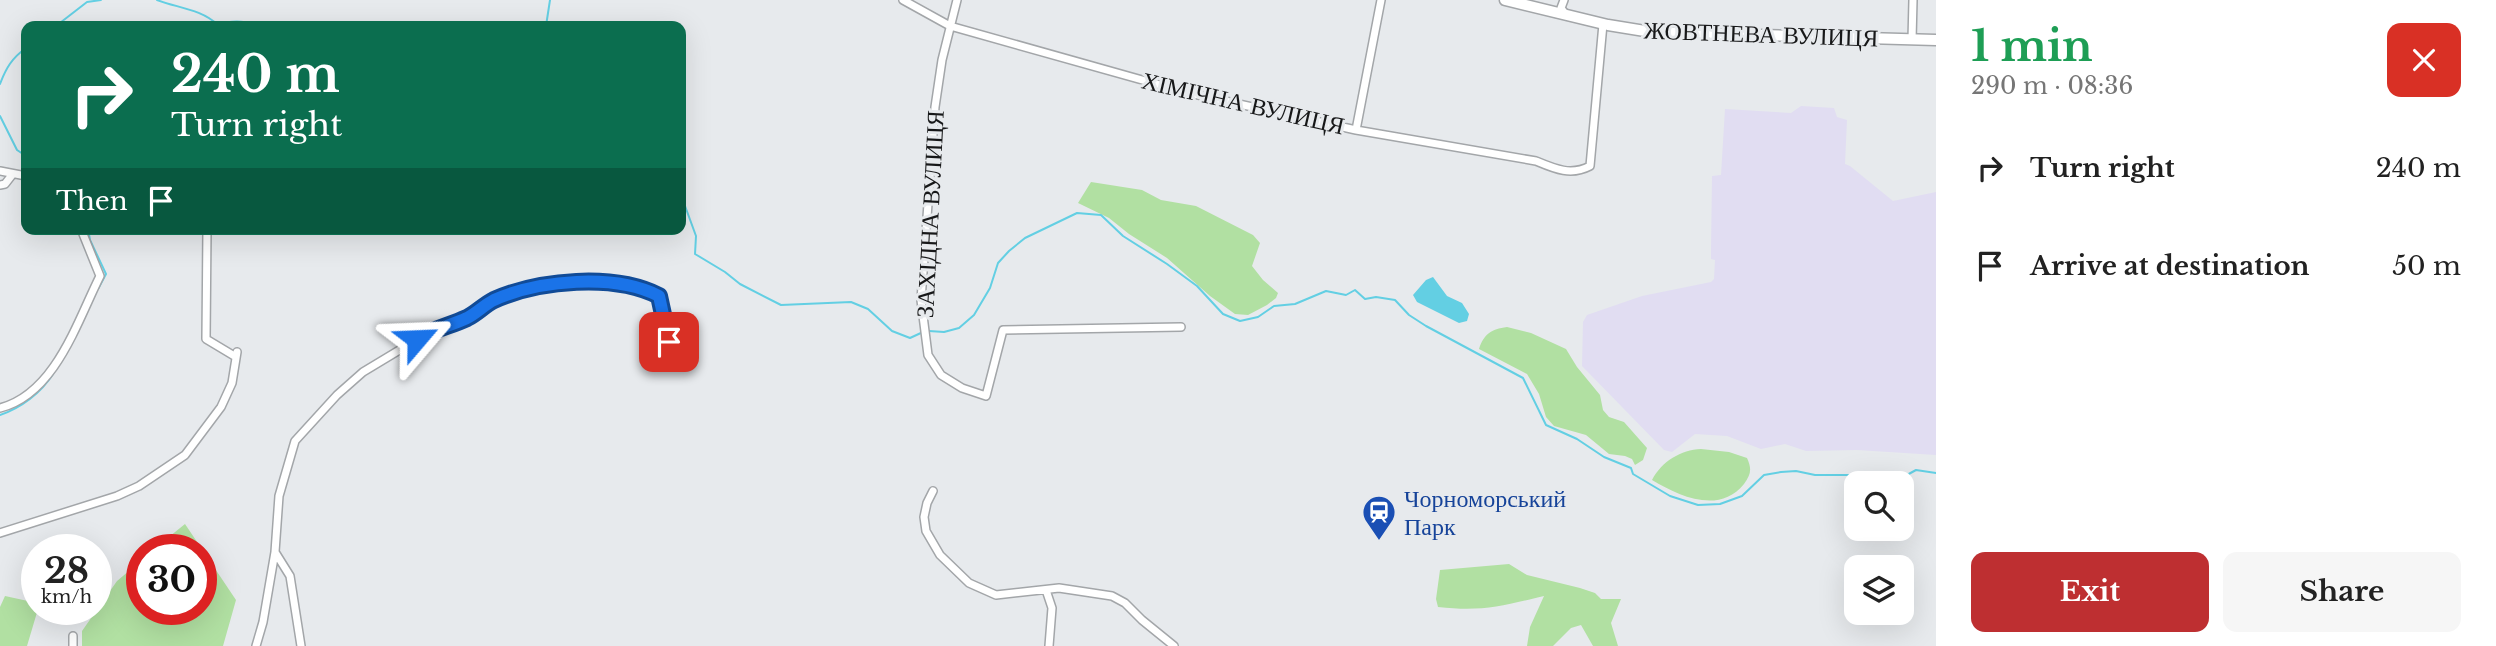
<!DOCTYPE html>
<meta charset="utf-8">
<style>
:root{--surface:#fff;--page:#f6f6f6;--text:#222;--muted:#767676;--accent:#be2f31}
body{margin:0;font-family:"Libre Baskerville",serif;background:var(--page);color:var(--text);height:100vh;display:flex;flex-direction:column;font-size:26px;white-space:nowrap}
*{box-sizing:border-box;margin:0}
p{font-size:23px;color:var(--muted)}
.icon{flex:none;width:38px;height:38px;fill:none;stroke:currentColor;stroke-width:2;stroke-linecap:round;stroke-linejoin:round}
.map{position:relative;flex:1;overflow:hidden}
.side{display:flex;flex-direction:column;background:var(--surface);width:560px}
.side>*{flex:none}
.guide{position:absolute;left:21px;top:21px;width:665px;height:214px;border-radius:14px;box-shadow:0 7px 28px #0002;background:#0b6e4f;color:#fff;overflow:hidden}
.controls{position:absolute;left:1844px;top:471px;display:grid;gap:14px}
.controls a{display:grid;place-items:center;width:70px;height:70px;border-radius:14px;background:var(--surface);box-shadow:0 7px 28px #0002;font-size:35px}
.speed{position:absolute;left:21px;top:534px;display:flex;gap:14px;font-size:35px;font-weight:700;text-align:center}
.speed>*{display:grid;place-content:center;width:91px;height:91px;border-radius:50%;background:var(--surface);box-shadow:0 7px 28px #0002;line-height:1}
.speed small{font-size:18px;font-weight:400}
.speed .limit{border:10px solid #d22;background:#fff;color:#111}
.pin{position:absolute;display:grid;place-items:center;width:60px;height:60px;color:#fff;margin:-30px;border-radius:14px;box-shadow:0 4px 10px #0006}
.me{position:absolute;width:77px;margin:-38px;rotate:64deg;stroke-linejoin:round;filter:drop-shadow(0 0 5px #0008)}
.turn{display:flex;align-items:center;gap:24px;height:147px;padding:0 35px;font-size:32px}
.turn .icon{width:91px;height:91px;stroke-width:2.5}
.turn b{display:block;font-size:49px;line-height:60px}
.then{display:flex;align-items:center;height:66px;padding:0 35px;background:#0003;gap:14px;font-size:26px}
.round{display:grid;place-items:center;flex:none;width:74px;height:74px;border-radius:14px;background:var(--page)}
.headline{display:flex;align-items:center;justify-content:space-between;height:119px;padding:0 35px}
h1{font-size:42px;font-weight:800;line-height:52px;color:#1e9e55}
.button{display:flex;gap:14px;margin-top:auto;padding:14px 35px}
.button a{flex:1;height:80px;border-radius:14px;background:var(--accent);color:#fff;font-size:28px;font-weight:800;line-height:80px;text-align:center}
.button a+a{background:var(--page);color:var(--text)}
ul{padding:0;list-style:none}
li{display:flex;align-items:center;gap:21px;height:98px;padding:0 35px}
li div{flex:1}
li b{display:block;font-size:26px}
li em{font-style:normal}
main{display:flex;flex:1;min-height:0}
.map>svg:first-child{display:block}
.industrial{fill:#e1ddf2}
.green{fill:#b1e0a2}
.water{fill:#63cfe3}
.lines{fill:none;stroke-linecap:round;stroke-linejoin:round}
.stream{stroke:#63cfe3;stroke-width:2}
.minor-casing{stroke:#a3a6a9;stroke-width:10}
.secondary-casing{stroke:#a3a6a9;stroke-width:13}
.minor{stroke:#fff;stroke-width:7}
.secondary{stroke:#fff;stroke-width:10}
.route-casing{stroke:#114b97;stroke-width:18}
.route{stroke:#1a73e8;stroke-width:12}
.labels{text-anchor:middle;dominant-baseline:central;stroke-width:6;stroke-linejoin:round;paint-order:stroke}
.street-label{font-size:24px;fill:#171819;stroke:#e7eaed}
.transit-label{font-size:24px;fill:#164399;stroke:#e7eaed;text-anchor:start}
</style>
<main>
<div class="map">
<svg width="1936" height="646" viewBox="0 0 1936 646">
<rect width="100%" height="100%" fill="#e7eaed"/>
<path class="industrial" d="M 1801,106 L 1834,108 L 1837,117 L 1847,120 L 1845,164 L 1850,166 L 1893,201 L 1936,192 L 1936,455 L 1857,450 L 1806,451 L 1785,444 L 1761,449 L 1727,436 L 1695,434 L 1672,452 L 1664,450 L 1582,366 L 1583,322 L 1587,315 L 1642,296 L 1711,282 L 1714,279 L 1715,260 L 1711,259 L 1711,250 L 1712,176 L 1721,175 L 1725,109 L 1791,113 Z"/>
<path class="green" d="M 1091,182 L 1142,190 L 1161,200 L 1196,206 L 1253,235 L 1260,243 L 1252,266 L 1263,280 L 1278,293 L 1276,298 L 1267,305 L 1248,315 L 1235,314 L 1210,296 L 1167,258 L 1129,234 L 1109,218 L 1078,203 Z
M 1507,327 L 1531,333 L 1566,349 L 1577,367 L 1600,395 L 1603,410 L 1609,417 L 1624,422 L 1647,448 L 1643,460 L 1635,465 L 1632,459 L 1625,456 L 1609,454 L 1586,435 L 1554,426 L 1546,417 L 1539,394 L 1527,374 L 1479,349 C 1484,334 1491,329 1507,327 Z
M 1701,449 L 1729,452 L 1747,458 C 1752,469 1751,474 1744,484 C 1719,515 1679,496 1652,480 C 1662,461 1681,450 1701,449 Z
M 185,524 L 236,600 L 223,646 L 82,646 L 82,631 L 117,581 L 142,560 L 142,609 L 201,609 L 201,550 L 154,549 Z
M 1509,564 L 1527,575 L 1580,588 L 1595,593 L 1601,599 L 1621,599 L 1611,623 L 1618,646 L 1593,646 L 1581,625 L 1571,628 L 1553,646 L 1527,646 L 1530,627 L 1544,596 C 1502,606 1482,612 1438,607 L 1436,599 L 1440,570 Z
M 5,596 L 37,603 L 38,609 L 27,646 L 0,646 L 0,607 Z"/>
<path class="water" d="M 1433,277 L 1447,296 L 1462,303 L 1469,314 L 1467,321 L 1459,323 L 1417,302 L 1413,295 L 1426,280 Z"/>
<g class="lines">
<path class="stream" d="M 157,0 C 178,8 201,9 218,25 C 234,19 248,22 263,26
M 56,26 L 87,2 L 101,0
M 546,26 L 550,0
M 0,84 C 6,68 12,58 26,48
M 0,116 L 17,150 L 26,156
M 681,195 L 696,236 L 695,254 L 725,272 L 740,284 L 781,305 L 851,302 L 868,309 L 892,331 L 910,338 L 923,332
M 88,229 L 90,240 L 106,274 L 98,289
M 929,331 L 944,332 L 959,328 L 974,315 L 990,288 L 998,263 L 1009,251 L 1025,238 L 1077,213 L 1101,215 L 1123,236 L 1167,264 L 1197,286 L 1223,314 L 1240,321 L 1258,317 L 1274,306 L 1295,304 L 1326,291 L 1346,295 L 1355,290 L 1365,299 L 1376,297 L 1395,300 L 1409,315 L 1426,326 L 1523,378 L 1546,425 L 1577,439 L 1604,457 L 1631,468 L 1633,474 L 1670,496 L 1698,505 L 1720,504 L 1742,496 L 1764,475 L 1781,472 L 1796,471 L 1815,475 L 1852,475 L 1873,480 L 1896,481 L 1916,470 L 1936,473
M 74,339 L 81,325
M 0,415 C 21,408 41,393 53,374"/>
<defs>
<path id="minor" d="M 903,0 L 950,26 L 1185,92 L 1356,130 L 1536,161 C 1555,169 1571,176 1590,166 L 1603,24
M 957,0 L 942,60 L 935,107 L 921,300 L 928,355 L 941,375 L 962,388 L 986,396 L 1003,330 L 1181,327
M 1564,0 L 1561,8 L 1566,15
M 1912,40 L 1913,0
M 1356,130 L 1381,0
M 0,171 L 26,176
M 0,185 L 5,184 L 12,175
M 207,229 L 206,339 L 236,357
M 0,408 C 55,394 77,322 100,276 L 81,229
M 933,491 L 927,503 L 924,517 L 926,531 L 940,555 L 969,583 L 996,595 L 1059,588 L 1112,596 L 1125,603 L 1142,620 L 1174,646
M 0,533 L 117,496 L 139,486 L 185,455 L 221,407 L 232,383 L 237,352
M 1046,590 L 1052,608 L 1049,646
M 73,646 L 73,636
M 256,646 L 263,622 L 275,552
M 301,646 L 290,576 L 275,552 L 279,496 L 295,441 L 337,395 L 363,372 L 431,331 L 468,318 L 496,299 L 545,286 L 566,283 L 612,282 L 659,296 L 673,365"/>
<path id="secondary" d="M 1505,0 L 1608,25 L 1651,32 L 1936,40"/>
</defs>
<use href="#minor" class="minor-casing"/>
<use href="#secondary" class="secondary-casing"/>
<use href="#minor" class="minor"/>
<use href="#secondary" class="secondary"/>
</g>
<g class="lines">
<defs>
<path id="route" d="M 417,339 C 433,329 450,326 467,318 C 477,313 484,305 494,300 C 539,280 614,273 659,296 L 669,342"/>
</defs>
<use href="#route" class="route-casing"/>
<use href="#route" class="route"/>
</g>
<defs>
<symbol id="station-pin" viewBox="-11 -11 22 30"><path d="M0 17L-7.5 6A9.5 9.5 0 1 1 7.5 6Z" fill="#1a4fb4" stroke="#e7eaed"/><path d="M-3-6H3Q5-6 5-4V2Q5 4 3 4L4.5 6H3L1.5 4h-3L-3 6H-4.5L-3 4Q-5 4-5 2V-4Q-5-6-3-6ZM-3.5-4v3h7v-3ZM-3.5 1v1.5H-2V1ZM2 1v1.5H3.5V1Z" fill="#fff"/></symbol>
</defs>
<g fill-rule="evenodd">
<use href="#station-pin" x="1360" y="493" width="38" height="52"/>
</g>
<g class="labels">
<g class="street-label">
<text transform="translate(1761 34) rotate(2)">ЖОВТНЕВА ВУЛИЦЯ</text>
<text transform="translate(1243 103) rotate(13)">ХІМІЧНА ВУЛИЦЯ</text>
<text transform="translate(930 214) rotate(-87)">ЗАХІДНА ВУЛИЦЯ</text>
</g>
<g class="transit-label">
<text x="1404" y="498">Чорноморський<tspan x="1404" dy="28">Парк</tspan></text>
</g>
</g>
</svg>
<div class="controls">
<a><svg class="icon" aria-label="search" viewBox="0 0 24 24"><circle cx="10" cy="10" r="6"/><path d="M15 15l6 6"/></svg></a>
<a><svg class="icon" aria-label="layers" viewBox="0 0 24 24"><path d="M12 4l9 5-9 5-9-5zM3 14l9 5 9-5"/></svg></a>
</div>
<div class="speed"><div>28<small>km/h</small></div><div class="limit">30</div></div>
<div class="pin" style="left:669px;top:342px;background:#d93025"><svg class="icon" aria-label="arrive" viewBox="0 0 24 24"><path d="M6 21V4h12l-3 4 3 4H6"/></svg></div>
<svg class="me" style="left:417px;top:339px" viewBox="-20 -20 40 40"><path d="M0-17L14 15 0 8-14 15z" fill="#1a73e8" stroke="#fff" stroke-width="4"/></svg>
<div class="guide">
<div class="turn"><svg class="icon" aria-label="right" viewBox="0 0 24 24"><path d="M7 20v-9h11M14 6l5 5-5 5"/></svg><div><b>240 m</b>Turn right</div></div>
<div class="then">Then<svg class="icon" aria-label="arrive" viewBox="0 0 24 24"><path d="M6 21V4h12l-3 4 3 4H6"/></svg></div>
</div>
</div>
<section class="side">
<div class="headline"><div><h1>1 min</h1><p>290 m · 08:36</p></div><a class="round" style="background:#d93025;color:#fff"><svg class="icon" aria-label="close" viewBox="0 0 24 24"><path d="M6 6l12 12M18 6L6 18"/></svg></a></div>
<ul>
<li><svg class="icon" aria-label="right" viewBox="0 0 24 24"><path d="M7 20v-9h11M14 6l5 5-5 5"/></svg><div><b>Turn right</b></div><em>240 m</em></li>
<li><svg class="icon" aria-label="arrive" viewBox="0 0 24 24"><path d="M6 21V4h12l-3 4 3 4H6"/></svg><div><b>Arrive at destination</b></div><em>50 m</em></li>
</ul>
<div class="button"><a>Exit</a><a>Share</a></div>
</section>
</main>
